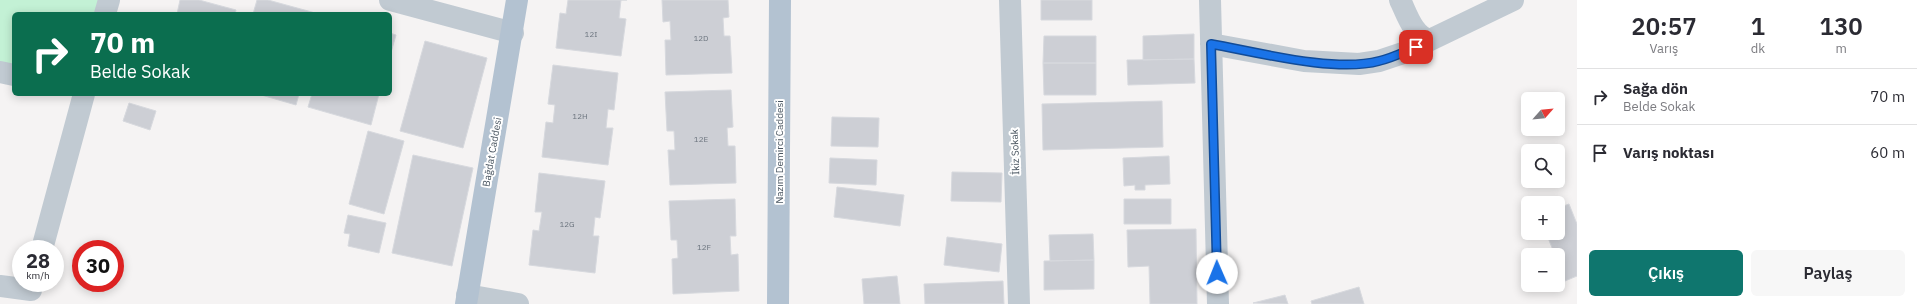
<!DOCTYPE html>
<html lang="tr">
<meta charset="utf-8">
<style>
:root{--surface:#fff;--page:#f7f7f7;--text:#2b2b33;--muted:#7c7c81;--line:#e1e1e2;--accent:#0f766e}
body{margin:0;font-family:"IBM Plex Sans",sans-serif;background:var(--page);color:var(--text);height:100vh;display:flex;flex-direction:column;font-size:15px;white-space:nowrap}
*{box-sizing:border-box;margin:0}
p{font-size:13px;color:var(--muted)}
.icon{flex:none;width:22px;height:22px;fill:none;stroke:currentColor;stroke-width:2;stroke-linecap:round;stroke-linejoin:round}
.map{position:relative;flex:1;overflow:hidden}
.sheet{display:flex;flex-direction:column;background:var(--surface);width:340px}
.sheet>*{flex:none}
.banner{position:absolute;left:12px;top:12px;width:380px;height:84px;border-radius:6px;box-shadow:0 2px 10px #0003;background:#0b6e4f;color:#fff;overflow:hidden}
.needle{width:26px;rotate:63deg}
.controls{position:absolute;left:1521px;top:92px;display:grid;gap:8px}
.controls a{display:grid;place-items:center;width:44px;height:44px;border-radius:6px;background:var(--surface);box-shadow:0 2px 10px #0003;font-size:20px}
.speed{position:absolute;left:12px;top:240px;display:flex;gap:8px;font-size:20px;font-weight:700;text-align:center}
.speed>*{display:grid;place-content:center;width:52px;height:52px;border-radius:50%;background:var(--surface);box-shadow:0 2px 10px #0003;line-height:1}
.speed small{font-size:10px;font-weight:400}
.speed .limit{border:6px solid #d22;background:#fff;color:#111}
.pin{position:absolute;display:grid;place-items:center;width:34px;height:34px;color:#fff;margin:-17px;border-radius:8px;box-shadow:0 2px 6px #0006}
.me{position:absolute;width:44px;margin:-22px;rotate:359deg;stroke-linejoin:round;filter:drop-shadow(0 0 3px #0008)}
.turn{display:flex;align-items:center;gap:14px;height:84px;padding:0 12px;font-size:18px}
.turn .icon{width:52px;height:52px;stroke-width:2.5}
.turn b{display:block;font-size:28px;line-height:34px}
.eta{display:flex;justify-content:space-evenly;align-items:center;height:68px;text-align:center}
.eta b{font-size:24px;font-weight:600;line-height:28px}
.primary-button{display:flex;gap:8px;margin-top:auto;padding:8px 12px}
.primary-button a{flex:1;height:46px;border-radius:6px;background:var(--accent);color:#fff;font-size:16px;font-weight:600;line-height:46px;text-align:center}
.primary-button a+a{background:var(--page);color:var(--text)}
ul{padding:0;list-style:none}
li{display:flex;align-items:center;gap:12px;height:56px;padding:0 12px;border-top:1px solid var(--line)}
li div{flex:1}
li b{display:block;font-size:15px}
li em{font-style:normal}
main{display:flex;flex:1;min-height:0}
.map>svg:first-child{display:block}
.green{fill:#c3f1d5}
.building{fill:#cdcfd5;stroke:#d7d9de}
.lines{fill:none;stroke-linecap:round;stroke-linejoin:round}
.minor{stroke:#c1cad2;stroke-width:22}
.major{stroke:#b3c2d1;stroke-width:22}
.route-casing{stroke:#114b97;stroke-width:10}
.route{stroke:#1a73e8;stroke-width:7}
.labels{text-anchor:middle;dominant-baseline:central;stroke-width:4;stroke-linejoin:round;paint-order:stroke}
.number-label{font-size:8px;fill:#6b747e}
.street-label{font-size:10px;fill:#4a5661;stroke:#fff}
</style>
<main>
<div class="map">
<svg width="1577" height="304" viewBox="0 0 1577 304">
<rect width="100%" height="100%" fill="#f5f3f3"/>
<path class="green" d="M 0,0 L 100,0 L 96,14 L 14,14 L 14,65 L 0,62 Z"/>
<path class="building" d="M 180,0 L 199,0 L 236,10 L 235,14 L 177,14 Z
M 257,0 L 268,0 L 319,14 L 253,14 Z
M 568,0 L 627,0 L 621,0 L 619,18 L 626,19 L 621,56 L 556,48 L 560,13 L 566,14 Z
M 662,0 L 728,0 L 729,17 L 723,18 L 724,36 L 730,36 L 732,73 L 666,75 L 665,40 L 671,40 L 670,21 L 663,22 Z
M 1041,0 L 1092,0 L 1092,20 L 1041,20 Z
M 390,33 L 396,35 L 390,56 Z
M 1194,34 L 1194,59 L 1143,60 L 1143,36 Z
M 1044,36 L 1096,36 L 1096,63 L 1043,63 Z
M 425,41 L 487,58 L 463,148 L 400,131 Z
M 1194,59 L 1195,83 L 1128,85 L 1127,60 Z
M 1043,63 L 1096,63 L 1096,95 L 1044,95 Z
M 553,65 L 618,73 L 614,110 L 608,109 L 606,128 L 613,128 L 608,165 L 542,157 L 546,122 L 553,123 L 555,105 L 548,104 Z
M 731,90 L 733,127 L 727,128 L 728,146 L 735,146 L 736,183 L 670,185 L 668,150 L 675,150 L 674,131 L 667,131 L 665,92 Z
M 258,94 L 299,94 L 296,105 Z
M 312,94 L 379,94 L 371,125 L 308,107 Z
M 1162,101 L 1163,147 L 1043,150 L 1042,104 Z
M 129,103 L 156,111 L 150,130 L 123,121 Z
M 832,117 L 879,118 L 878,147 L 831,146 Z
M 368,131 L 404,141 L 384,214 L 349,204 Z
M 413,155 L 473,168 L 452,266 L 392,253 Z
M 1169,156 L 1170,184 L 1145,185 L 1145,190 L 1135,190 L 1135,185 L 1124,186 L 1123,158 Z
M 830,158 L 877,160 L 876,185 L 829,183 Z
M 952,172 L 1002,173 L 1001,202 L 951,201 Z
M 539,173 L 605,181 L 600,218 L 595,217 L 593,236 L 599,236 L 595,273 L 529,265 L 533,230 L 539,231 L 542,212 L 535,212 Z
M 837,187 L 904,195 L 900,226 L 834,217 Z
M 735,199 L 736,236 L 730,236 L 731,255 L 738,254 L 739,291 L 673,294 L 672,259 L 678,258 L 677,240 L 671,240 L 669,201 Z
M 1124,199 L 1171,199 L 1171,224 L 1124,224 Z
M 1569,204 L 1577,224 L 1577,276 L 1565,281 L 1558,264 L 1558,255 L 1555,255 L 1546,233 L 1558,233 L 1558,208 Z
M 348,215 L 386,223 L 379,253 L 348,246 L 350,234 L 344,233 Z
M 1196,229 L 1197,304 L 1150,304 L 1149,266 L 1128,267 L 1127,230 Z
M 1093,234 L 1094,260 L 1050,261 L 1049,235 Z
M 947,237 L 1002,244 L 999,272 L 944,265 Z
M 1094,260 L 1094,289 L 1044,290 L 1044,261 Z
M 897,276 L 900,304 L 864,304 L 862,279 Z
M 1003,281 L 1004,304 L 925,304 L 924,284 Z
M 1359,287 L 1364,304 L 1312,304 L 1311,301 Z
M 1285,295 L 1288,304 L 1253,303 Z"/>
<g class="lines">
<path class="minor" d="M 390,0 L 513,33
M 1010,0 L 1019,304
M 1210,0 L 1218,304
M 1400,0 C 1407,14 1413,36 1430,40
M 105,14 L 109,0
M 1211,44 L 1304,61 L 1359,64 L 1379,61 L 1403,53 L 1513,0
M 0,72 L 14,75
M 42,249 L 84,94
M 0,286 L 31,290
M 467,295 L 518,304"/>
<path class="major" d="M 466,304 L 517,0
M 778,304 L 780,0"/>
</g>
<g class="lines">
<defs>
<path id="route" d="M 1217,273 L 1211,44 C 1257,52 1335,73 1379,61 C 1392,58 1404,52 1416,47"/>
</defs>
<use href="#route" class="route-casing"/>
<use href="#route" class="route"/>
</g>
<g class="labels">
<g class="number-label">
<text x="591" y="34">12I</text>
<text x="701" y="38">12D</text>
<text x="580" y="116">12H</text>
<text x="701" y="139">12E</text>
<text x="567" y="224">12G</text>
<text x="704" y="247">12F</text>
</g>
<g class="street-label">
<text transform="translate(492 152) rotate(-80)">Bağdat Caddesi</text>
<text transform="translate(779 152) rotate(-90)">Nazım Demirci Caddesi</text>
<text transform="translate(1015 152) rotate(-92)">İkiz Sokak</text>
</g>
</g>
</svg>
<div class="controls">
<a><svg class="needle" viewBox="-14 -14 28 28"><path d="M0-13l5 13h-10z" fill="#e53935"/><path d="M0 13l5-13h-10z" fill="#7c7c81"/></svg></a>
<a><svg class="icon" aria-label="search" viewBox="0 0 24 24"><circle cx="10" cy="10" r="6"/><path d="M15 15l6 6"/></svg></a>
<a>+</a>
<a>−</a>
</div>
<div class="speed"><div>28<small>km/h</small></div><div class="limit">30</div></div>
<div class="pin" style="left:1416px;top:47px;background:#d93025"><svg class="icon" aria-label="arrive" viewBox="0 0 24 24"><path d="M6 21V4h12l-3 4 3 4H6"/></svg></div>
<svg class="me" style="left:1217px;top:273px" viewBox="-20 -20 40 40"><circle r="19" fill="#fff"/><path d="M0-13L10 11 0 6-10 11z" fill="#1a73e8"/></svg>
<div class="banner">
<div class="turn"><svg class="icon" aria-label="right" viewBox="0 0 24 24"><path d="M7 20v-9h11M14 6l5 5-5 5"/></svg><div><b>70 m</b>Belde Sokak</div></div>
</div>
</div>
<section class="sheet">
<div class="eta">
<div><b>20:57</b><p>Varış</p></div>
<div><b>1</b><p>dk</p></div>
<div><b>130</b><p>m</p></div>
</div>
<ul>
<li><svg class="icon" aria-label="right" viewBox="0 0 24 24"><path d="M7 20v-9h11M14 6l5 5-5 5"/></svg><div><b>Sağa dön</b><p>Belde Sokak</p></div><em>70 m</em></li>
<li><svg class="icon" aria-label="arrive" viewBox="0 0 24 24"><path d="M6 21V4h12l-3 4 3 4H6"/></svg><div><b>Varış noktası</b></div><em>60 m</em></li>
</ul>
<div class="primary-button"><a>Çıkış</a><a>Paylaş</a></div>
</section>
</main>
